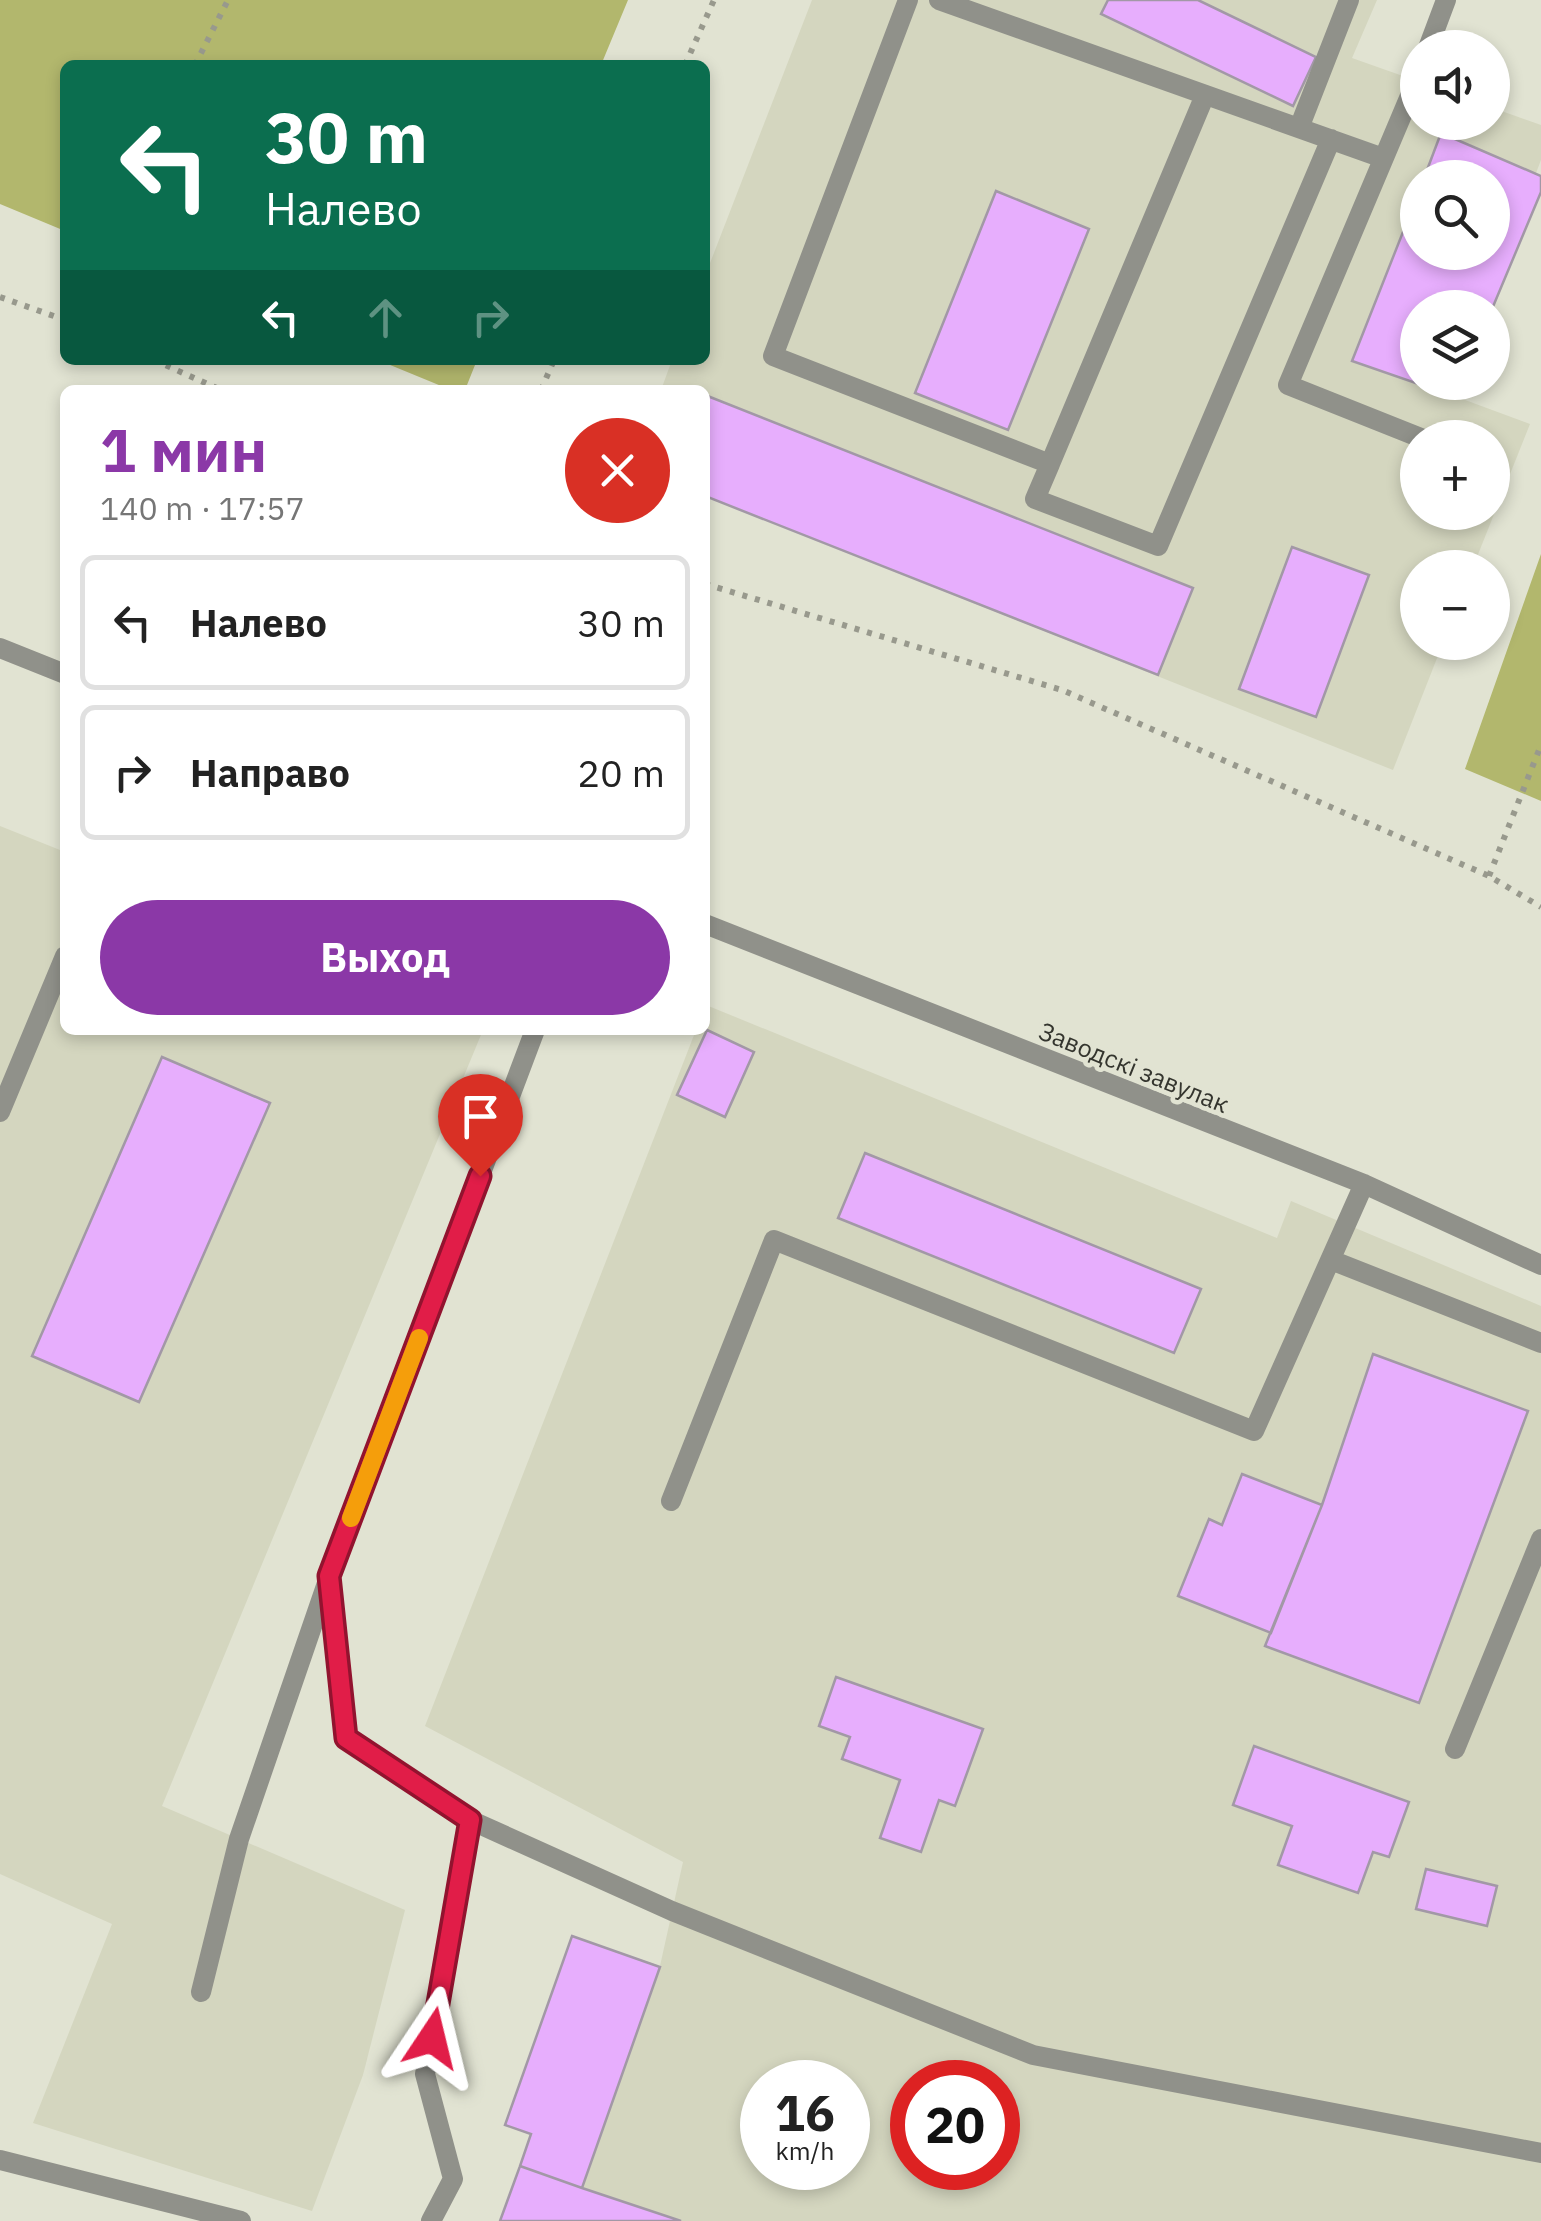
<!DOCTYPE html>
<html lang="ru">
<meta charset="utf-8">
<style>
:root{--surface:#fff;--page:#f2f2f2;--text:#222;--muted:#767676;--line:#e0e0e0;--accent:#8b38a7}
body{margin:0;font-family:"IBM Plex Sans",sans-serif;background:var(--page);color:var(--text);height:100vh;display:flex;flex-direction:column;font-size:38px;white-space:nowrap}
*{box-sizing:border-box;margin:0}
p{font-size:32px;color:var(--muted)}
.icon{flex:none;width:55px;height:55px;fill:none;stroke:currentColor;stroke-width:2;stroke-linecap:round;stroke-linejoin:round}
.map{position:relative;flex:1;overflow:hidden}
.side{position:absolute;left:60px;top:385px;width:650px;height:650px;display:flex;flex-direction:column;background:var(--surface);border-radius:15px;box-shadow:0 5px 15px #0003}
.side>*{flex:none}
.banner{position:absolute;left:60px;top:60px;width:650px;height:305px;border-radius:15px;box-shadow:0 5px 15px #0003;background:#0b6e4f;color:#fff;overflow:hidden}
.fabs{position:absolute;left:1400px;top:30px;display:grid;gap:20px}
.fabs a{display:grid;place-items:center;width:110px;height:110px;border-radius:50%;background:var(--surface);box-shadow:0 5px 15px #0003;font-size:50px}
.speed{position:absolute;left:740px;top:2060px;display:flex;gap:20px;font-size:50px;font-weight:700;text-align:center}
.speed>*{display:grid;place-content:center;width:130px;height:130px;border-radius:50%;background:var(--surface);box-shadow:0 5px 15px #0003;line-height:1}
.speed small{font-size:25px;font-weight:400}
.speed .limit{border:15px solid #d22;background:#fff;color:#111}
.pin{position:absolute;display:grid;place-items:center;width:85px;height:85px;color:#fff;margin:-102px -42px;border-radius:50% 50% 50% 0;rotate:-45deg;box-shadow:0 0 10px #0007}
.pin .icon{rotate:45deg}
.me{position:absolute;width:110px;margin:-55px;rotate:10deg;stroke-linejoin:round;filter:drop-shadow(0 0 8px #0008)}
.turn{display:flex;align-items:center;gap:35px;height:210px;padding:0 40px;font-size:45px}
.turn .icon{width:130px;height:130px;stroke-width:2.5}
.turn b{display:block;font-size:70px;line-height:85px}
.lanes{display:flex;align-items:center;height:95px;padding:0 40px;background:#0003;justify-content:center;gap:50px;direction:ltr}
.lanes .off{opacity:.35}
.round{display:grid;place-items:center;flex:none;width:105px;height:105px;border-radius:52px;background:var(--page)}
.summary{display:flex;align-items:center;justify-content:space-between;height:170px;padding:0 40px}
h1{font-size:60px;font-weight:700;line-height:75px;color:var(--accent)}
.cta{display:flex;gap:20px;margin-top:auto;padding:20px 40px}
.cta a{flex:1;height:115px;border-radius:60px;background:var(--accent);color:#fff;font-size:40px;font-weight:700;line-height:115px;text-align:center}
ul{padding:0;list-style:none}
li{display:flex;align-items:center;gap:30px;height:135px;margin:0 20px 15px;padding:0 20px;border:5px solid var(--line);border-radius:15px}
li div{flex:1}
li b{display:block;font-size:38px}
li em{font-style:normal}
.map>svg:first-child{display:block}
.built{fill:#d4d6bf;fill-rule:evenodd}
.green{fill:#b2b76d}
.building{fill:#e7aefd;stroke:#a298a6;stroke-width:2.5}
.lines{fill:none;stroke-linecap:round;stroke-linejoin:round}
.path{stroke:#98998d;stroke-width:6;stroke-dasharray:5 8;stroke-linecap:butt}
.lane{stroke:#90918a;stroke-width:20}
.street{stroke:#90918a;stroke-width:20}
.route-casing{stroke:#92132f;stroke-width:25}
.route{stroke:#e11d48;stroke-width:18}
.slow{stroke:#f59e0b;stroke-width:18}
.labels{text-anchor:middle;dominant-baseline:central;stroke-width:9;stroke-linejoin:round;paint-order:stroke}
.street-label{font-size:25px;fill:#34352e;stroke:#e1e3d2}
</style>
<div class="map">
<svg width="1541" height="2221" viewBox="0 0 1541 2221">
<rect width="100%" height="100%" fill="#e1e3d2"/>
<path class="built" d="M 812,0 L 1377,0 L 1352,58 L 1417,81 L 1418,122 L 1492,122 L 1493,108 L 1541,125 L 1541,160 L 1536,173 L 1541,176 L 1541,192 L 1493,309 L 1418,308 L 1418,382 L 1462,383 L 1457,397 L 1530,424 L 1473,567 L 1418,568 L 1418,642 L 1443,643 L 1393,770 L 705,496 L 705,390 L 661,390 L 672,360 L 705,360 L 705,276 ZM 1418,178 L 1492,178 L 1492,252 L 1418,252 ZM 1418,438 L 1492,438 L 1492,512 L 1418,512 Z
M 0,826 L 65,852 L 65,1030 L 483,1030 L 162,1806 L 405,1910 L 363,2075 L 312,2211 L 33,2123 L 112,1924 L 0,1874 Z
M 706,1005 L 1277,1238 L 1291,1201 L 1541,1306 L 1541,2221 L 500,2221 L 531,2135 L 505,2125 L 572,1936 L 660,1966 L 683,1862 L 425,1726 L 696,1030 L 705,1030 ZM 762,2082 L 848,2082 L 848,2168 L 762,2168 ZM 912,2082 L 998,2082 L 998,2168 L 912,2168 Z"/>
<path class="green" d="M 0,0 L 628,0 L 601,65 L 65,65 L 65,231 L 0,204 Z
M 378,360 L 477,360 L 465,390 L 451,390 Z
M 1541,554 L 1541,801 L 1465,769 Z"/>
<path class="building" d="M 1108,0 L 1198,0 L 1316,57 L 1293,106 L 1101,14 Z
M 1441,133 L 1541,176 L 1541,192 L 1492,309 L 1418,308 L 1418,382 L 1462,382 L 1456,397 L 1352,361 L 1418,194 L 1418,252 L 1492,252 L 1492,178 L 1424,178 Z
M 996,191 L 1089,229 L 1008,430 L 915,393 Z
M 705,395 L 1193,588 L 1158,675 L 705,496 Z
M 1292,547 L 1369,575 L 1316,717 L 1239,689 Z
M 707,1030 L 754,1052 L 725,1117 L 677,1095 Z
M 162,1057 L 270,1103 L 139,1402 L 32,1356 Z
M 865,1153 L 1201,1289 L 1174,1353 L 838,1218 Z
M 1373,1354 L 1528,1411 L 1419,1703 L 1265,1646 L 1322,1505 Z
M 1242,1474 L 1322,1505 L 1271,1633 L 1178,1596 L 1209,1519 L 1222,1525 Z
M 836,1677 L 983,1729 L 955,1806 L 939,1800 L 921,1852 L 880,1838 L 900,1780 L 842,1759 L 850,1737 L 819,1726 Z
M 1254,1746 L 1409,1802 L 1389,1857 L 1373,1852 L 1358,1893 L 1278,1865 L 1292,1826 L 1233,1805 Z
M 1426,1869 L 1497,1886 L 1487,1926 L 1416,1909 Z
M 572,1936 L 660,1967 L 582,2188 L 520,2166 L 531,2134 L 505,2125 Z
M 520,2166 L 582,2188 L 681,2221 L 500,2221 Z"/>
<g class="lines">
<path class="path" d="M 195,65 L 228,0
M 685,65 L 714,0
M 0,297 L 65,320
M 154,360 L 221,390
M 541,390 L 554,360
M 705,584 L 1062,690 L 1489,876 L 1541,907
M 1489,876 L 1541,745"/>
<path class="lane" d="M 908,0 L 773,356 L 1050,464 L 1205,95
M 939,0 L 1383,158
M 1418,77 L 1288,385 L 1421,438
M 1299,128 L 1349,0
M 1050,464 L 1035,499 L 1158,546 L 1331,139
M 0,648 L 65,674
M 705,924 L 1364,1184 L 1541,1265
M 535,1030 L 329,1576 L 347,1737 L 470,1820 L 672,1911 L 1033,2055 L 1541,2153
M 0,1112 L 65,956
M 1331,1260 L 1541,1343
M 671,1501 L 774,1240 L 1254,1431 L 1364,1184
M 1455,1749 L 1541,1539
M 201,1992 L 239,1839 L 327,1583
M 0,2160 L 241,2221
M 431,2221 L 453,2179 L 425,2074 L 470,1820"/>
<path class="street" d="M 1428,48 L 1446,0"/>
</g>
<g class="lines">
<defs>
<path id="route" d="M 432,2038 L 470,1820 L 346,1738 L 329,1576 L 480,1176"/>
</defs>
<use href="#route" class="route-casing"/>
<use href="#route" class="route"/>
<path class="slow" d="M 351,1518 L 419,1338"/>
</g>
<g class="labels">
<g class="street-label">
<text transform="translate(1134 1067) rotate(22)">Заводскі завулак</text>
</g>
</g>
</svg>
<div class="fabs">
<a><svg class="icon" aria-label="sound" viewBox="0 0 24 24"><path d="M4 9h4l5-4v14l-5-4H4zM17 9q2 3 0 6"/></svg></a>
<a><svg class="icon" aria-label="search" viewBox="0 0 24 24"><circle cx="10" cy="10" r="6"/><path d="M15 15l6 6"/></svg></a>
<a><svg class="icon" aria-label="layers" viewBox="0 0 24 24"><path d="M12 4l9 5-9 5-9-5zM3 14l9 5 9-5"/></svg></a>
<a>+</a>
<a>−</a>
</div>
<div class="speed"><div>16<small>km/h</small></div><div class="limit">20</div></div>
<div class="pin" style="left:480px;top:1176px;background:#d93025"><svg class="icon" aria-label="arrive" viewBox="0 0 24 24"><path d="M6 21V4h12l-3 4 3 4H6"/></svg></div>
<svg class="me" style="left:432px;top:2038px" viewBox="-20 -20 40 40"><path d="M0-17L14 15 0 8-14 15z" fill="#e11d48" stroke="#fff" stroke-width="4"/></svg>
<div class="banner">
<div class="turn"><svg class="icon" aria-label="left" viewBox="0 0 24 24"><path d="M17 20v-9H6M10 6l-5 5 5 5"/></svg><div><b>30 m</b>Налево</div></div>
<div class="lanes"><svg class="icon" aria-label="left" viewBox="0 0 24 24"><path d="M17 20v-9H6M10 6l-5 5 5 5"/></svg><svg class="icon off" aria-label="ahead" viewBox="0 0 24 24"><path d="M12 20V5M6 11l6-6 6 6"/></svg><svg class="icon off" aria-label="right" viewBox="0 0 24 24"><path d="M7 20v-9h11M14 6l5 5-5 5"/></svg></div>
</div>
<section class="side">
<div class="summary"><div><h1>1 мин</h1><p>140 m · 17:57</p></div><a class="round" style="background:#d93025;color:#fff"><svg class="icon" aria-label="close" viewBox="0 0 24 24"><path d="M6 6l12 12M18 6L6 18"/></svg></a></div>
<ul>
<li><svg class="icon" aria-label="left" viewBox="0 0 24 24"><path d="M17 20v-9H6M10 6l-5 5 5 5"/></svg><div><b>Налево</b></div><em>30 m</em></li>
<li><svg class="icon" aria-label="right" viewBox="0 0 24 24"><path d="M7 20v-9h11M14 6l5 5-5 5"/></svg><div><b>Направо</b></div><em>20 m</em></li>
</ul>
<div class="cta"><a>Выход</a></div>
</section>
</div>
